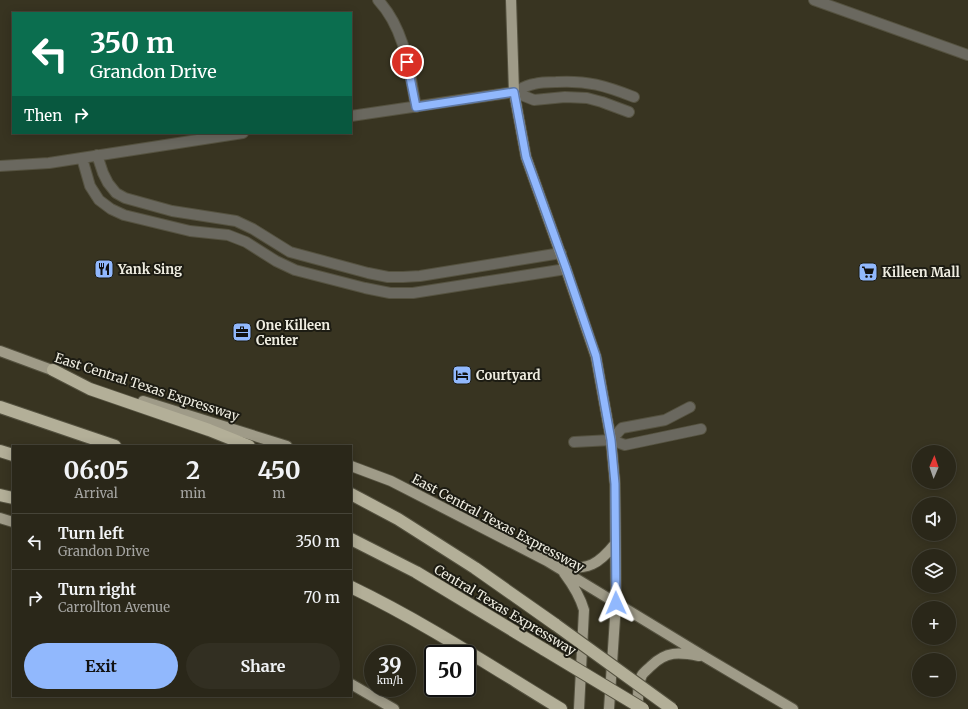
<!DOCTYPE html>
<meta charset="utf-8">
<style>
:root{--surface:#2a2719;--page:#322f22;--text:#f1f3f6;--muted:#a5a5a2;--line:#464438;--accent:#91b8fd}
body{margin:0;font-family:Merriweather,serif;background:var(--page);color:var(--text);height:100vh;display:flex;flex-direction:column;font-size:15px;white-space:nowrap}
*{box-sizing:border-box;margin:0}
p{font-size:13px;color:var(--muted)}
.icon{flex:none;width:22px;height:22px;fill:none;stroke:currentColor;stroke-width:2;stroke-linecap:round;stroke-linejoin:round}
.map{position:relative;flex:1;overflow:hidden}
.side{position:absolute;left:12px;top:445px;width:340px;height:252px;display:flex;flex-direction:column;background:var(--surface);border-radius:0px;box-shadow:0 2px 10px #0003,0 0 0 1px var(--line)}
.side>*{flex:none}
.guide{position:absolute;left:12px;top:12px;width:340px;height:122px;border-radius:0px;box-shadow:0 2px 10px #0003,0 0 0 1px var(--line);background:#0b6e4f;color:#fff;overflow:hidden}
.needle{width:26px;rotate:2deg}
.tools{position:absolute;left:912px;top:445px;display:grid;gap:8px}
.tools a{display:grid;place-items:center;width:44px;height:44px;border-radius:50%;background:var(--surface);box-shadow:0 2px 10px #0003,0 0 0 1px var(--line);font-size:20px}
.speed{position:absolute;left:364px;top:645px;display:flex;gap:8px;font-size:20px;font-weight:700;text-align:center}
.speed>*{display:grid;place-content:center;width:52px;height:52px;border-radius:50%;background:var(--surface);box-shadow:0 2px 10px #0003,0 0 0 1px var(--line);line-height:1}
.speed small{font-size:10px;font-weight:400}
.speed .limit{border:2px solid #111;border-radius:6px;background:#fff;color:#111}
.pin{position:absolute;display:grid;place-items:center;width:34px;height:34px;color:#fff;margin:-17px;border:2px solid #fff;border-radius:50%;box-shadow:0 1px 4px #0007}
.me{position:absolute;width:44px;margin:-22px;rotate:359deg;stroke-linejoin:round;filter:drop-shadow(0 0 3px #0008)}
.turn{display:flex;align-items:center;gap:14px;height:84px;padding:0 12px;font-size:18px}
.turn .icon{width:52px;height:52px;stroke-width:2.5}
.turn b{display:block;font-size:28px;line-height:34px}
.then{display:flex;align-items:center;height:38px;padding:0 12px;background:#0003;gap:8px;font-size:15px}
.eta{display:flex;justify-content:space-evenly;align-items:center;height:68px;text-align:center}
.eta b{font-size:24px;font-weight:700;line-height:28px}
.button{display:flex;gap:8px;margin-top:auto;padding:8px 12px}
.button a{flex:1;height:46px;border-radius:24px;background:var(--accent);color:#111;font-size:16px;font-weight:700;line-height:46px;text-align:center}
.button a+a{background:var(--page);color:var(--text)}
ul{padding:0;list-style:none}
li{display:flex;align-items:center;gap:12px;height:56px;padding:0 12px;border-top:1px solid var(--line)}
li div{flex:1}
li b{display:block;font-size:15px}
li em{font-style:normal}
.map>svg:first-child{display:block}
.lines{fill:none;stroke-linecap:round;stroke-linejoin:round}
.minor-casing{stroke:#555240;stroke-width:12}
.major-casing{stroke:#555240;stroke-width:12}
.highway-casing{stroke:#555240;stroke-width:14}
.minor{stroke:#6a685f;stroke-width:10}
.major{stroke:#9f9b88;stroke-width:10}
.highway{stroke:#b3af98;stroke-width:12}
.highway-bridge-casing{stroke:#555240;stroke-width:14;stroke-linecap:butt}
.highway-bridge{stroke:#b3af98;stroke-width:12}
.route-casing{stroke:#5e78a4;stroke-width:10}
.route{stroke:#91b8fd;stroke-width:7}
.labels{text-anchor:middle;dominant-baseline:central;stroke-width:4;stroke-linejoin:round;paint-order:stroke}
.poi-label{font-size:13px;font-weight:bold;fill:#efede1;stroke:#1d1c13;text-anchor:start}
.street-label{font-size:13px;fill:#efede1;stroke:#1d1c13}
</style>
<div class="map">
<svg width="968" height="709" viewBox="0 0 968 709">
<rect width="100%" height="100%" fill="#383421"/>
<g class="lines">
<defs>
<path id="minor" d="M 378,0 C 405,29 409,69 416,107
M 814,0 L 968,55
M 514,92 L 534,100 L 565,97 L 587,98 L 602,102 L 629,112
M 351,116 L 514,92 C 520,89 527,85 534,84 C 541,82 549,82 556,82 C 587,80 606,86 634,97
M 97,155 L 103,173 L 108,183 L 116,193 L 125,198 L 172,211 L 236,221 L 253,229 L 290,252 L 368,273 L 388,277 L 403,277 L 420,276 L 561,253
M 82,158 L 90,186 L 99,200 L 111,209 L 124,215 L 190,231 L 228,235 L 246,242 L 276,261 L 295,270 L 365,288 L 390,293 L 413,293 L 566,269
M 0,166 L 49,163 L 243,133
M 611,440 L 622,428 L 665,420 L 690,407
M 574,442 L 611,440 L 625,445 L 701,429"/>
<path id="major" d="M 511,0 L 514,92 L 526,157 L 566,269 L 596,357 L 611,440 L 615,484 L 616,603 L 609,709
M 0,351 L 60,373
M 143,401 L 287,446
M 351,466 L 391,481 L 547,561 L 705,657 L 793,709
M 0,518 L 13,522
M 562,568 C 589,569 598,565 615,544
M 564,573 C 573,585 580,596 584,610 L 579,709
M 351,684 L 394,709
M 638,709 C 638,699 637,685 642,675 C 644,672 648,669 651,666 C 666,651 679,652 699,656"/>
<path id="highway" d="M 53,370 L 90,389 L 209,430 L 249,446
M 0,407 L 115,446
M 0,451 L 13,455
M 351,494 L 398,519 L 475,568 L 556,625
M 0,495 L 13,498
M 351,539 L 416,572 L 545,650
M 351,587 C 424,622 492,667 561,709"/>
</defs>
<use href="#minor" class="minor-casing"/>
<use href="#major" class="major-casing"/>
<use href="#highway" class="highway-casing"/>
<use href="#minor" class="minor"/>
<use href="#major" class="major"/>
<use href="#highway" class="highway"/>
<defs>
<path id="highway-bridge" d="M 556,625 L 672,709
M 545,650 L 643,709"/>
</defs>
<use href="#highway-bridge" class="highway-bridge-casing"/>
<use href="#highway-bridge" class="highway-bridge"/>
</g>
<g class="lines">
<defs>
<path id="route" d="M 407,62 L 416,107 L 514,92 L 526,157 L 566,268 L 596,356 L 611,440 L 615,484 L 616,603"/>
</defs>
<use href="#route" class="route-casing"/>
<use href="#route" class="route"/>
</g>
<defs>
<symbol id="restaurant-square" viewBox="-11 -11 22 22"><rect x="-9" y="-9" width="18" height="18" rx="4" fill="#91b8fd" stroke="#1d1c13"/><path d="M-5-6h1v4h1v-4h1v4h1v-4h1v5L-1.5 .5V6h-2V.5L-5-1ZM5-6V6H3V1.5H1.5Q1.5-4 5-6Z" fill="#111"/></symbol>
<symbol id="supermarket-square" viewBox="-11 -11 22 22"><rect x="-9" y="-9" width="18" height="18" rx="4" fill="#91b8fd" stroke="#1d1c13"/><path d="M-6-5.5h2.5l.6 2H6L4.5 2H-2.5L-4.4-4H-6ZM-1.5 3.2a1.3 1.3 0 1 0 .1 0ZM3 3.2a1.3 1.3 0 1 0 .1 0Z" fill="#111"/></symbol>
<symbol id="office-square" viewBox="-11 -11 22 22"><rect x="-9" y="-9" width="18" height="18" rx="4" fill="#91b8fd" stroke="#1d1c13"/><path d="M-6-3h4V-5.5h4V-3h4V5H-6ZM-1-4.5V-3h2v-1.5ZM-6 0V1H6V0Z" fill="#111"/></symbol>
<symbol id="hotel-square" viewBox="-11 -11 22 22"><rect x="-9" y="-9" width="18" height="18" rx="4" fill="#91b8fd" stroke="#1d1c13"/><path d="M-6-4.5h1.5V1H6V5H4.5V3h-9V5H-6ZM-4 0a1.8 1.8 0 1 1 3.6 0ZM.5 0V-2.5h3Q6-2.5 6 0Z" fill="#111"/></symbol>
</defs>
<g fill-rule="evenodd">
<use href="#restaurant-square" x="93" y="258" width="22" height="22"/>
<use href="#supermarket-square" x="857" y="261" width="22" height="22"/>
<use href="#office-square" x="231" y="321" width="22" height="22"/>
<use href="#hotel-square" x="451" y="364" width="22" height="22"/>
</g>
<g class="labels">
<g class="poi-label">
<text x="118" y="269">Yank Sing</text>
<text x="882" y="272">Killeen Mall</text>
<text x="256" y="325">One Killeen<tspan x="256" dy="15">Center</tspan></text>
<text x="476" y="375">Courtyard</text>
</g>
<g class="street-label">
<text transform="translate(147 387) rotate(18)">East Central Texas Expressway</text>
<text transform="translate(498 523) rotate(28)">East Central Texas Expressway</text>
<text transform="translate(505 610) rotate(31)">Central Texas Expressway</text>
</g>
</g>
</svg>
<div class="tools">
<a><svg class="needle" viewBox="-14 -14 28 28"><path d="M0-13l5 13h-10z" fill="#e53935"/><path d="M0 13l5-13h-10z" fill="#a5a5a2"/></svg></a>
<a><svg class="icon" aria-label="sound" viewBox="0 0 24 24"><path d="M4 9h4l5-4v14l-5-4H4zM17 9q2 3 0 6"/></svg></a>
<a><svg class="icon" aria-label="layers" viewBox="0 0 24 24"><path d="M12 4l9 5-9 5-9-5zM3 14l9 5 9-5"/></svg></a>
<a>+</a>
<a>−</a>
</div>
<div class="speed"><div>39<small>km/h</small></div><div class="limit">50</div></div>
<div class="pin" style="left:407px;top:62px;background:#d93025"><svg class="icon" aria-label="arrive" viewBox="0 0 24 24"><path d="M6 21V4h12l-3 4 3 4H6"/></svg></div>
<svg class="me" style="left:616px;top:603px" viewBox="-20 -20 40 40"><path d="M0-17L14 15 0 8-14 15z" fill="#91b8fd" stroke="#fff" stroke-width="4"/></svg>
<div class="guide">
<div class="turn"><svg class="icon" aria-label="left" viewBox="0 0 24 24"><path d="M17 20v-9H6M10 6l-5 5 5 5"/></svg><div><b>350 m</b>Grandon Drive</div></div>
<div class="then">Then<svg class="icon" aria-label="right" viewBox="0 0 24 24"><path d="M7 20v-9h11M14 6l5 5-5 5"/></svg></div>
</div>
<section class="side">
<div class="eta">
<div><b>06:05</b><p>Arrival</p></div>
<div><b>2</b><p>min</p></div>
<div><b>450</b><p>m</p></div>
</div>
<ul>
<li><svg class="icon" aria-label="left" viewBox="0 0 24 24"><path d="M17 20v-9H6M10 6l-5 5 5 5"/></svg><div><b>Turn left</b><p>Grandon Drive</p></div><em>350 m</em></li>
<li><svg class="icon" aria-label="right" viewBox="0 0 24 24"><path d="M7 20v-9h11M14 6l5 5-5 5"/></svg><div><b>Turn right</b><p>Carrollton Avenue</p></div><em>70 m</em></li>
</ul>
<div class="button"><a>Exit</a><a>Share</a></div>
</section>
</div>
